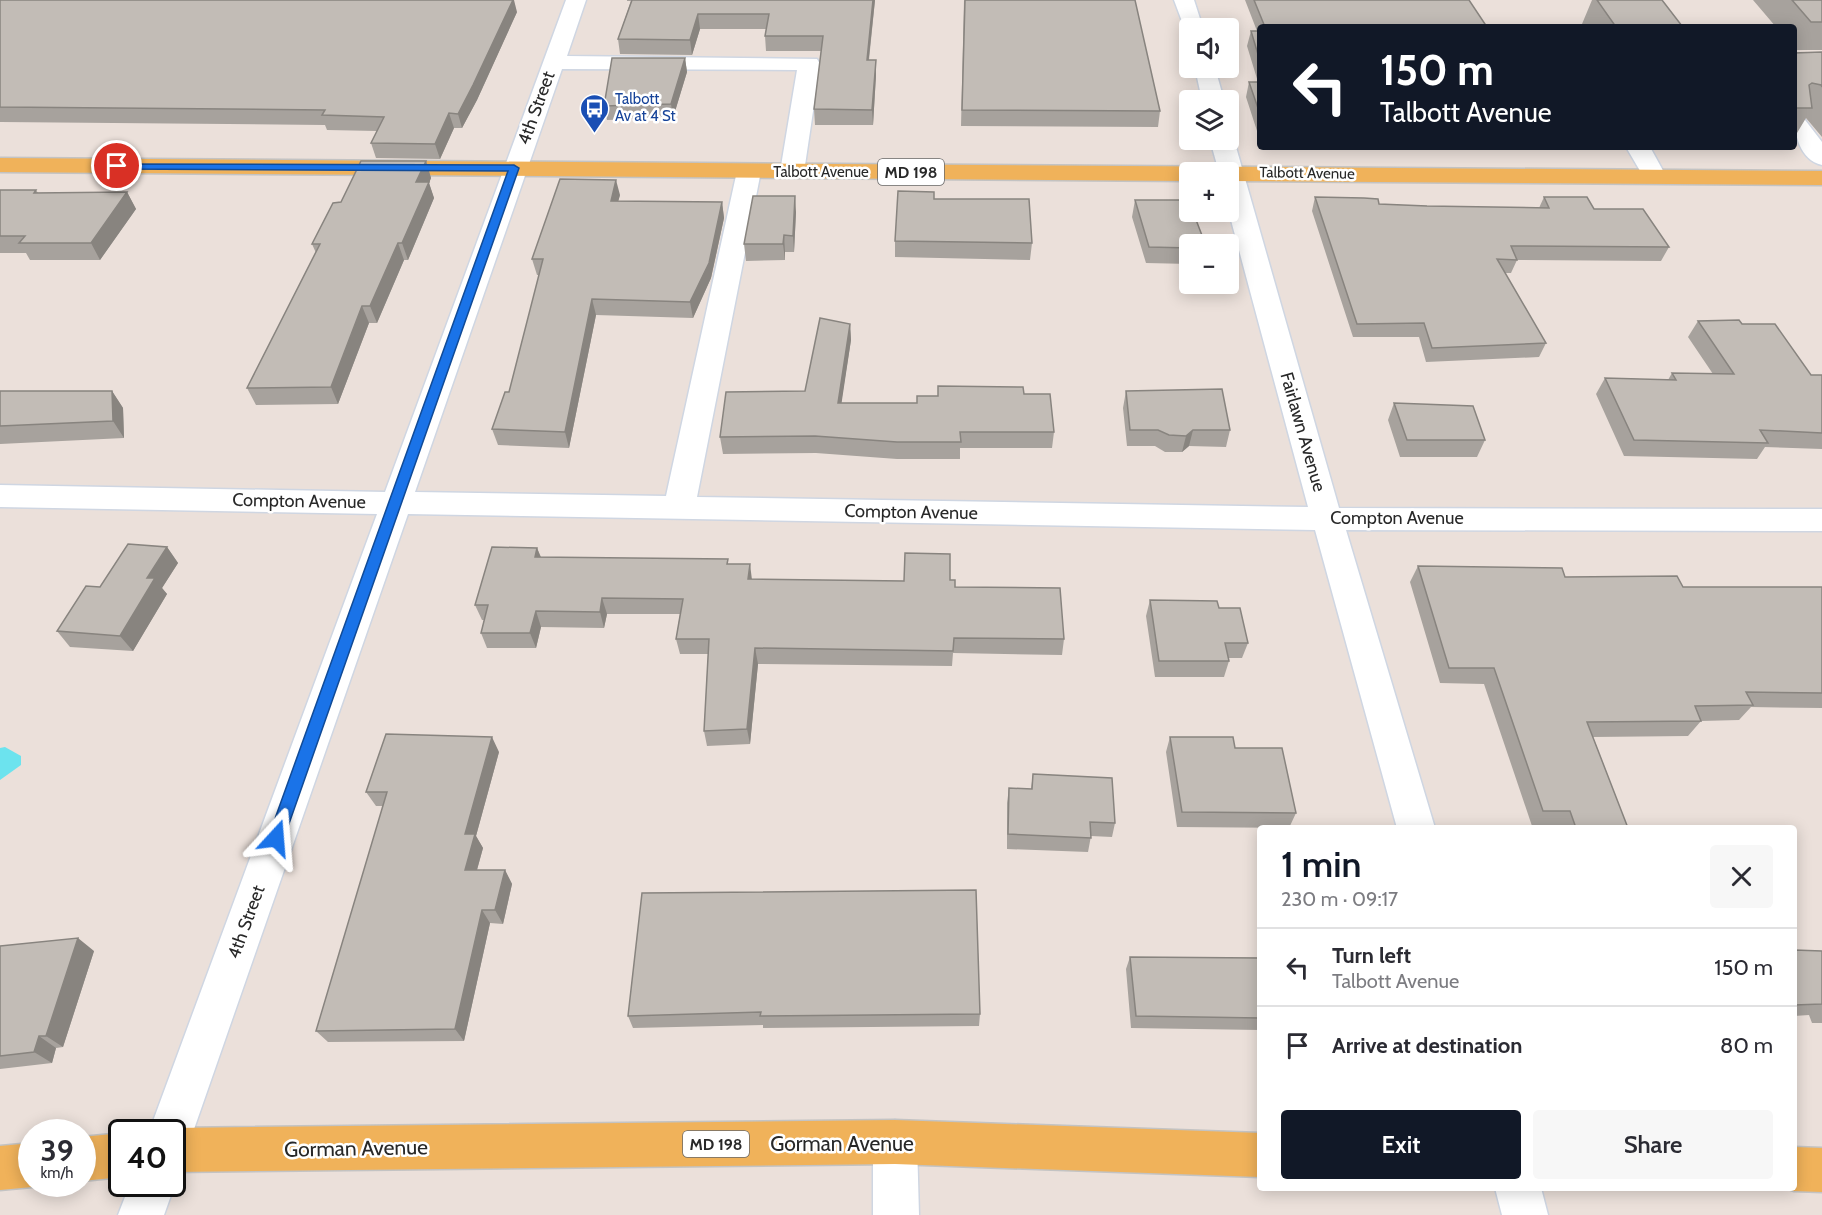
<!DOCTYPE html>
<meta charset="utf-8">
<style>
:root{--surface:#fff;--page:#f7f7f7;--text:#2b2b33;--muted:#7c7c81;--line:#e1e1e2;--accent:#111827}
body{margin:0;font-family:Cabin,sans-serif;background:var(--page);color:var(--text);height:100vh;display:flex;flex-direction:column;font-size:22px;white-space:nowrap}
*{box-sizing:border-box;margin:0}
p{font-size:20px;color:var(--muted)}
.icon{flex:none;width:33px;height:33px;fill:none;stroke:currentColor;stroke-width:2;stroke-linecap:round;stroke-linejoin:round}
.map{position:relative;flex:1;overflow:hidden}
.panel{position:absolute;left:1257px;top:825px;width:540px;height:366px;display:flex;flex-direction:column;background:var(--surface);border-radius:6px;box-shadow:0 3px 15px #0003}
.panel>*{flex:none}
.guide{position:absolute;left:1257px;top:24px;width:540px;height:126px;border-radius:6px;box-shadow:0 3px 15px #0003;background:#111827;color:#fff;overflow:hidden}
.buttons{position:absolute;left:1179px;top:18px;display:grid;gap:12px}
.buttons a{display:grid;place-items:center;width:60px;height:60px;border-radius:6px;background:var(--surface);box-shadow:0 3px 15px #0003;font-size:30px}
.speed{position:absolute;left:18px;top:1119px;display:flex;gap:12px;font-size:30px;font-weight:700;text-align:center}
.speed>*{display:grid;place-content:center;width:78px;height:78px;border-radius:50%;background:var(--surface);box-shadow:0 3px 15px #0003;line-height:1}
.speed small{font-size:15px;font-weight:400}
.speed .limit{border:3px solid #111;border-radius:9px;background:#fff;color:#111}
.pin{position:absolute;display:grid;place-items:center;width:51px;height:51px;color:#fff;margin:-26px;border:3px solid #fff;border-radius:50%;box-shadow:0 2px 6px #0007}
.me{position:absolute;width:66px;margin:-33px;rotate:19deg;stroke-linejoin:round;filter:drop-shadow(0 0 4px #0008)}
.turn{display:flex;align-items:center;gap:21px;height:126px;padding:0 24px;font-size:27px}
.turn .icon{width:78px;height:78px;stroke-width:2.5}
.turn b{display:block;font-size:42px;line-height:51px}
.round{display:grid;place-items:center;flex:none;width:63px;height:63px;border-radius:6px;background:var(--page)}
.headline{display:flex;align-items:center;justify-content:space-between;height:102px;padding:0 24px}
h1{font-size:36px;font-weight:600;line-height:45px;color:var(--accent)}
.primary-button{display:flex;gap:12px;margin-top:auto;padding:12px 24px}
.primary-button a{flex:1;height:69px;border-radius:6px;background:var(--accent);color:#fff;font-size:24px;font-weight:600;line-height:69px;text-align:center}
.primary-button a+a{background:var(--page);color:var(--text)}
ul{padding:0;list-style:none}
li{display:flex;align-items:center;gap:18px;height:78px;padding:0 24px;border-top:2px solid var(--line)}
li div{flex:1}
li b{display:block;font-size:22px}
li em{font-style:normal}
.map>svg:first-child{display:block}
.water{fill:#6ce3ee}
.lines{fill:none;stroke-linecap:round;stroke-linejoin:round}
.minor-casing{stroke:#cfd6e2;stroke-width:3}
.major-casing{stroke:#c3c3c3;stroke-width:3}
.minor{fill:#fff;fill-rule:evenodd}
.major{fill:#f0b25a;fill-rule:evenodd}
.wall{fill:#a7a29d}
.shaded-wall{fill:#88847f}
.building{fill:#c2bcb6;stroke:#88847f;stroke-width:1.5}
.route{fill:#1a73e8;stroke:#114b97;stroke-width:1.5}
.labels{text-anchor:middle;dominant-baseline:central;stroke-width:5;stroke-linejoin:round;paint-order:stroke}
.far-transit-label{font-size:15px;fill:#164399;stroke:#fff;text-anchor:start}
.far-street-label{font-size:15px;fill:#282828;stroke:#fff}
.shield{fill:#fff;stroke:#686868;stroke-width:1.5}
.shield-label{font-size:16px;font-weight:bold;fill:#282828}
.street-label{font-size:18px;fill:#282828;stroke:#fff}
.near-street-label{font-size:21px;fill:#282828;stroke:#fff}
</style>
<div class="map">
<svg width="1822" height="1215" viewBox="0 0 1822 1215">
<rect width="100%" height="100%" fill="#ebe0da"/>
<path class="water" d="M 5,747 L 21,756 L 21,765 L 0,780 L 0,748 Z"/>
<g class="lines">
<defs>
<path id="minor" d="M 566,0 L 586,0 L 567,56 L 817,59 L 820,64 L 804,172 L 800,177 L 784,177 L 780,172 L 797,70 L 562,69 L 415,492 L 666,496 L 737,171 L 741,166 L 757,166 L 761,171 L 697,497 L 1308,507 L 1228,209 L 1228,172 L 1219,172 L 1210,140 L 1228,140 L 1228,135 L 1234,140 L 1339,508 L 1822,509 L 1822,531 L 1346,530 L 1435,828 L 1397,828 L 1315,530 L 408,514 L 193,1132 L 187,1148 L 172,1153 L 172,1132 L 149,1132 L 377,514 L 0,507 L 0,485 L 385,492 Z
M 1174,0 L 1194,0 L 1203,28 L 1190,28 L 1190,33 L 1186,32 Z
M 1195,68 L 1215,68 L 1224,100 L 1202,100 Z
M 1794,114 L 1802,116 L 1822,142 L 1822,165 C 1800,160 1794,134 1794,114 Z
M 1626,147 L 1650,147 L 1666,176 L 1662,181 L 1646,181 Z
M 895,1120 L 911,1126 L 917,1142 L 919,1215 L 873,1215 L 873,1142 L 879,1126 Z
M 172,1179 L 175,1184 L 164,1215 L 118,1215 L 130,1184 L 172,1184 Z
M 1495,1188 L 1541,1188 L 1548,1215 L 1502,1215 Z"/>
<path id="major" d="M 0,158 L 1822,171 L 1822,185 L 1228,181 L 1228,172 L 1190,172 L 1190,181 L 0,172 Z
M 895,1120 L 1260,1133 L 1260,1177 L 895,1164 L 172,1172 L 172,1132 L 161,1132 L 172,1128 Z
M 122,1133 L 122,1177 L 82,1181 L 82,1137 Z
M 32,1143 L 32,1184 L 41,1184 L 32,1187 L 0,1190 L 0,1146 Z
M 1794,1147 L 1822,1148 L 1822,1192 L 1794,1191 L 1786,1188 L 1794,1188 Z"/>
</defs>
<use href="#minor" class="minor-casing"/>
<use href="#major" class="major-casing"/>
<use href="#minor" class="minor"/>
<use href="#major" class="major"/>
</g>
<path class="wall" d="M 0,0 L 517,12 L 477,100 L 462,128 L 454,128 L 440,159 L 376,158 L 371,143 L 377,131 L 327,130 L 325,125 L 0,122 Z
M 627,0 L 875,0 L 869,60 L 876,60 L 876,75 L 873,125 L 815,125 L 814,109 L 821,51 L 766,51 L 765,36 L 766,29 L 700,29 L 692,55 L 620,54 L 618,39 L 631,1 L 627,1 Z
M 964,0 L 1160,111 L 1158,127 L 961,126 Z
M 1245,0 L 1469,0 L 1487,27 L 1260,27 L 1260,134 L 1258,134 L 1246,97 L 1249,82 L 1258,82 L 1247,46 L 1251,31 L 1257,31 Z
M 1592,0 L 1662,0 L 1682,26 L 1711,27 L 1584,27 L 1582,24 Z
M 1753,0 L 1822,0 L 1822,50 L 1795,50 L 1794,49 L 1794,27 L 1776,27 Z
M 1822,52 L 1822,137 L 1806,118 L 1794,138 L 1794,53 Z
M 685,58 L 687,72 L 673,118 L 607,120 L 604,106 Z
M 426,161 L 431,178 L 429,183 L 434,198 L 408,260 L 404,260 L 377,323 L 369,323 L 338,404 L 256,405 L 247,388 L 316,253 L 312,244 L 341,202 Z
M 0,190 L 36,190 L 38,193 L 127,192 L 136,209 L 100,260 L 30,260 L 26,253 L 0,253 Z
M 620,195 L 618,201 L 722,202 L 724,218 L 711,278 L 693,318 L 596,315 L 569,448 L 498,445 L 492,429 L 509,392 L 539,275 L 537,275 L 532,259 Z
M 1315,197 L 1379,204 L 1427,206 L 1539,208 L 1544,197 L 1594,209 L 1669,247 L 1661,261 L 1517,260 L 1511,273 L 1505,273 L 1546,343 L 1539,357 L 1426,362 L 1419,337 L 1353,337 L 1312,211 Z
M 934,199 L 1032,243 L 1030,260 L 895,257 L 895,241 Z
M 1135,200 L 1203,238 L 1201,244 L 1190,244 L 1190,264 L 1146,263 L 1132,217 Z
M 796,212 L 794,252 L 785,252 L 785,260 L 746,261 L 744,244 Z
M 1698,321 L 1742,324 L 1811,375 L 1822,375 L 1822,449 L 1765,447 L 1757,459 L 1624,456 L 1596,394 L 1605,378 L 1668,380 L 1672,373 L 1713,374 L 1688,337 Z
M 850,324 L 851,340 L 841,403 L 917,403 L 1024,394 L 1054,432 L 1052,448 L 960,448 L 960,459 L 897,459 L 816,453 L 723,454 L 720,437 L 805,391 Z
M 0,391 L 112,391 L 123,408 L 124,438 L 0,444 Z
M 1126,391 L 1230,430 L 1226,447 L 1189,446 L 1182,452 L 1165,452 L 1155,446 L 1127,446 L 1123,408 Z
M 1394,403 L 1485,440 L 1477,457 L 1400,457 L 1388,420 Z
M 167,547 L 178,563 L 162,588 L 167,594 L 133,651 L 70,647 L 57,631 L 100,587 Z
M 537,548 L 541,557 L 729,564 L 752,580 L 904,581 L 950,580 L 955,587 L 1064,639 L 1062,655 L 953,653 L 952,666 L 758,664 L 750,744 L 707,746 L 704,731 L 708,654 L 680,654 L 676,639 L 680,614 L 607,614 L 604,628 L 541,627 L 536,648 L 487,648 L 481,633 L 484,620 L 482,620 L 475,605 Z
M 1418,566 L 1565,577 L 1683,587 L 1822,587 L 1822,708 L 1751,707 L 1739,720 L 1701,721 L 1688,736 L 1593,737 L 1628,828 L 1559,828 L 1558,826 L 1532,826 L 1484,684 L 1440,683 L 1410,582 Z
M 1150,600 L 1219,608 L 1248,643 L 1242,658 L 1228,658 L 1229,661 L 1224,677 L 1155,677 L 1146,616 Z
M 1170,737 L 1235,748 L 1296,813 L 1289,828 L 1177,827 L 1166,752 Z
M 499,752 L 476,836 L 483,848 L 477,870 L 505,870 L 512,884 L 503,924 L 490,923 L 464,1041 L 328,1042 L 316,1031 L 383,806 L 376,806 L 366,792 Z
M 1033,774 L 1115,823 L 1112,837 L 1091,836 L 1088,852 L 1007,849 L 1007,803 L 1009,788 L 1031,789 Z
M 976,890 L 980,1014 L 979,1026 L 763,1028 L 763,1025 L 633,1028 L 628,1016 Z
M 0,946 L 94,951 L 63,1047 L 56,1048 L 52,1063 L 0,1069 Z
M 1794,950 L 1822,951 L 1822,1023 L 1812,1023 L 1809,1015 L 1794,1016 Z
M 1130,957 L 1260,958 L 1260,1030 L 1131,1028 L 1126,969 Z"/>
<path class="shaded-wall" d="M 503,0 L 514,0 L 517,12 L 477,100 L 462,128 L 458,114 Z
M 873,0 L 875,0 L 867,75 L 867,60 Z
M 698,14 L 700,29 L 692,55 L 690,40 Z
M 685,58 L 687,72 L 673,118 L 671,104 Z
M 876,60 L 876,75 L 873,125 L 872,110 Z
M 449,113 L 454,128 L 440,159 L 435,144 Z
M 426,161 L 431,178 L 429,183 L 434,198 L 408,260 L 402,243 L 416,182 Z
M 616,180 L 620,195 L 614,217 L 611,201 Z
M 127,192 L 136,209 L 100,260 L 91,243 Z
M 795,196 L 796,212 L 794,252 L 793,236 Z
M 722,202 L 724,218 L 711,278 L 693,318 L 690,302 Z
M 784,235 L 785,252 L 785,260 L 783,244 Z
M 398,243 L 404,260 L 377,323 L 370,306 Z
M 592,299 L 596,315 L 569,448 L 565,432 Z
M 362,306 L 369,323 L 338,404 L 331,387 Z
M 850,324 L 851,340 L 839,420 L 838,403 Z
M 112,391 L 123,408 L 124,438 L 113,421 Z
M 1193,430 L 1189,446 L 1182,452 L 1186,436 Z
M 167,547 L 178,563 L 162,588 L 167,594 L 133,651 L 120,636 L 147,578 Z
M 537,548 L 543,563 L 535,557 Z
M 750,564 L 752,580 L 748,579 Z
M 602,598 L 607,614 L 604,628 L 600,612 Z
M 536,611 L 541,627 L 536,648 L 530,633 Z
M 755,648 L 758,664 L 750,744 L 747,729 Z
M 492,737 L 499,752 L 476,836 L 483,848 L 473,884 L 465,870 L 465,834 Z
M 505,870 L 512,884 L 503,924 L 495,910 Z
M 482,910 L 490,923 L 464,1041 L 455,1029 Z
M 78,938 L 94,951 L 63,1047 L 46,1036 Z
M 39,1036 L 56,1048 L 52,1063 L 34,1052 Z"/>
<path class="building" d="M 0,0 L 513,0 L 473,85 L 458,114 L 449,113 L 435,144 L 371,143 L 384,117 L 322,115 L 325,110 L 0,107 Z
M 632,0 L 873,0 L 867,60 L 876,60 L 872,110 L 814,109 L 823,36 L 765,36 L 769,14 L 698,14 L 690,40 L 618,39 Z
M 965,0 L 1135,0 L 1160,111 L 962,110 Z
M 1254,0 L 1469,0 L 1487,27 L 1265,27 Z
M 1597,0 L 1662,0 L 1682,26 L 1711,27 L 1616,27 Z
M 1792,0 L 1822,0 L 1822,22 L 1811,22 Z
M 1251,31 L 1260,31 L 1260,61 Z
M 1822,52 L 1822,87 L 1821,85 L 1812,83 L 1809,85 L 1812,108 L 1794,108 L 1794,53 Z
M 612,58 L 685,58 L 671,104 L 604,106 Z
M 1249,82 L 1260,82 L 1260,114 Z
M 361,161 L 426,161 L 416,182 L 429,182 L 402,243 L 398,243 L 370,306 L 362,306 L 331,387 L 247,388 L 320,244 L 312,244 L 333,203 L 341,202 Z
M 560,179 L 616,180 L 611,201 L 722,202 L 709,263 L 690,302 L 592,299 L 565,432 L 492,429 L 505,392 L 509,392 L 543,259 L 532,259 Z
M 0,190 L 36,190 L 34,193 L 127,192 L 91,243 L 19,243 L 25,236 L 0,236 Z
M 898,191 L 934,192 L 934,199 L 1029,199 L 1032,243 L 895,241 Z
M 753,196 L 795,196 L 793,236 L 784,235 L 783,244 L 744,244 Z
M 1315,197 L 1364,198 L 1378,199 L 1379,204 L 1427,206 L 1549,208 L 1544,197 L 1587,197 L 1594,209 L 1643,209 L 1669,247 L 1511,246 L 1517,260 L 1497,259 L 1546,343 L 1432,348 L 1424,323 L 1357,324 Z
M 1135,200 L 1188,200 L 1190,203 L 1190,212 L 1193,212 L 1203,238 L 1198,238 L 1200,244 L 1190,244 L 1190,248 L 1149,247 Z
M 820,318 L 850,324 L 838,403 L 917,403 L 917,396 L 938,396 L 938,386 L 1023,387 L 1024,394 L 1050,394 L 1054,432 L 960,432 L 961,442 L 897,442 L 815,436 L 720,437 L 726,392 L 805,391 Z
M 1739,320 L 1742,324 L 1775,324 L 1811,375 L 1822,375 L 1822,433 L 1760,430 L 1768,443 L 1634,440 L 1605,378 L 1676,380 L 1672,373 L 1734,374 L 1698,321 Z
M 1222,389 L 1230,430 L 1193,430 L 1186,436 L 1169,435 L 1158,430 L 1130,430 L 1126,391 Z
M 0,391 L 112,391 L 113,421 L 0,426 Z
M 1394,403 L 1473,406 L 1485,440 L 1407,440 Z
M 128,544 L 167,547 L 147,578 L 155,578 L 120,636 L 57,631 L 86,586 L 100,587 Z
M 492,547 L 537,548 L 535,557 L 728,559 L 727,564 L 750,564 L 748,579 L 904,581 L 905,553 L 950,554 L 950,580 L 955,580 L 955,587 L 1060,588 L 1064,639 L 954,638 L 953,651 L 755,648 L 747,729 L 704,731 L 709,639 L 676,639 L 683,599 L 602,598 L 600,612 L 536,611 L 530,633 L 481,633 L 488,605 L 475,605 Z
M 1418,566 L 1562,568 L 1565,577 L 1677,576 L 1683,587 L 1822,587 L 1822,693 L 1746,692 L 1753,705 L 1695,706 L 1701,721 L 1587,722 L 1628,828 L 1576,828 L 1570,811 L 1543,811 L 1494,668 L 1449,668 Z
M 1150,600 L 1217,601 L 1219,608 L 1240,608 L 1248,643 L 1225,643 L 1229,661 L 1159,661 Z
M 386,734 L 492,737 L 465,834 L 475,834 L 465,870 L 505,870 L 495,910 L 482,910 L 455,1029 L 316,1031 L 387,792 L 366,792 Z
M 1170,737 L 1233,737 L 1235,748 L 1282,748 L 1296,813 L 1182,812 Z
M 1033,774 L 1112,778 L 1115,823 L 1090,822 L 1091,838 L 1008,834 L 1009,788 L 1032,789 Z
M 976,890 L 980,1014 L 760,1016 L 761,1012 L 628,1016 L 642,893 Z
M 78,938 L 46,1036 L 39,1036 L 34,1052 L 0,1056 L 0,946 Z
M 1794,950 L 1822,951 L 1822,1004 L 1794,1005 Z
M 1130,957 L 1260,958 L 1260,1018 L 1136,1016 Z"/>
<path class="route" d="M 113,164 L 514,165 L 519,168 L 284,838 L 281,843 L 276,845 L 270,843 L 268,838 L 508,171 L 117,169 L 112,166 Z"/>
<defs>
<symbol id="bus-pin" viewBox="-11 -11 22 30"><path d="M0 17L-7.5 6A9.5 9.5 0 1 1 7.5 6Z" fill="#1a4fb4" stroke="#fff"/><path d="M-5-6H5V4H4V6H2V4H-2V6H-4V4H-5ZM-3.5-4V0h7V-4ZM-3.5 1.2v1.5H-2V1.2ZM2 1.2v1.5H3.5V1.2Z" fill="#fff"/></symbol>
</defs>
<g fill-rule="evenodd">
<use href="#bus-pin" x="578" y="92" width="33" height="45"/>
</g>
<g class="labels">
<g class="far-transit-label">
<text x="615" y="99">Talbott<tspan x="615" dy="17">Av at 4 St</tspan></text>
</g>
<g class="far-street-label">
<text x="821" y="172">Talbott Avenue</text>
<text transform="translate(1307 173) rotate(1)">Talbott Avenue</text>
</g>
<g class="shield">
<rect x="878" y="159" width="66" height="26" rx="4.5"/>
<rect x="683" y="1131" width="66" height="26" rx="4.5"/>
</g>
<g class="shield-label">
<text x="911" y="172">MD 198</text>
<text x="716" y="1144">MD 198</text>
</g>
<g class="street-label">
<text transform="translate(536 108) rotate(-70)">4th Street</text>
<text transform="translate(1303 432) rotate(74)">Fairlawn Avenue</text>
<text transform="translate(299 501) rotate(1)">Compton Avenue</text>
<text transform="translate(911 512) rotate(1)">Compton Avenue</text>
<text x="1397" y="518">Compton Avenue</text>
<text transform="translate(246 922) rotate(-70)">4th Street</text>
</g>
<g class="near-street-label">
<text x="842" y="1143">Gorman Avenue</text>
<text transform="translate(356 1148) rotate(-1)">Gorman Avenue</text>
</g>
</g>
</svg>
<div class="buttons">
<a><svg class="icon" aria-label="sound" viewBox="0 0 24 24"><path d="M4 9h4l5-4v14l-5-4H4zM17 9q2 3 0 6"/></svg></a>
<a><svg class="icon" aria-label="layers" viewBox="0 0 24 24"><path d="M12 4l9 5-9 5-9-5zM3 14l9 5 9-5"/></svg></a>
<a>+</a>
<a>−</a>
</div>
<div class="speed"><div>39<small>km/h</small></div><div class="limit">40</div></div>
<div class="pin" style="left:117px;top:166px;background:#d93025"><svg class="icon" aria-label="arrive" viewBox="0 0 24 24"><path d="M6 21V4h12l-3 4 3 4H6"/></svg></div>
<svg class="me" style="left:276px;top:838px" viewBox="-20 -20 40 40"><path d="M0-17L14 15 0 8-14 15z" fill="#1a73e8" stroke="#fff" stroke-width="4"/></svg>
<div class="guide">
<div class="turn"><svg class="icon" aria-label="left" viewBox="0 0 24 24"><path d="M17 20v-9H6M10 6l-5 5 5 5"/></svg><div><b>150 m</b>Talbott Avenue</div></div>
</div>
<section class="panel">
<div class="headline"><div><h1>1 min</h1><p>230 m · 09:17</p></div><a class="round"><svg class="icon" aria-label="close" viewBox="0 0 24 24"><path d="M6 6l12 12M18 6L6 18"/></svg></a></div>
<ul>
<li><svg class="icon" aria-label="left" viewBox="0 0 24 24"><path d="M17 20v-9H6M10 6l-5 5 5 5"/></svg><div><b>Turn left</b><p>Talbott Avenue</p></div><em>150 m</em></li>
<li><svg class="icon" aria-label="arrive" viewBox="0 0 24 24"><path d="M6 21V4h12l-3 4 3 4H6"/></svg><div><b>Arrive at destination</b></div><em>80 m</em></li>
</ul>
<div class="primary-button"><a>Exit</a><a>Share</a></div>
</section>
</div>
